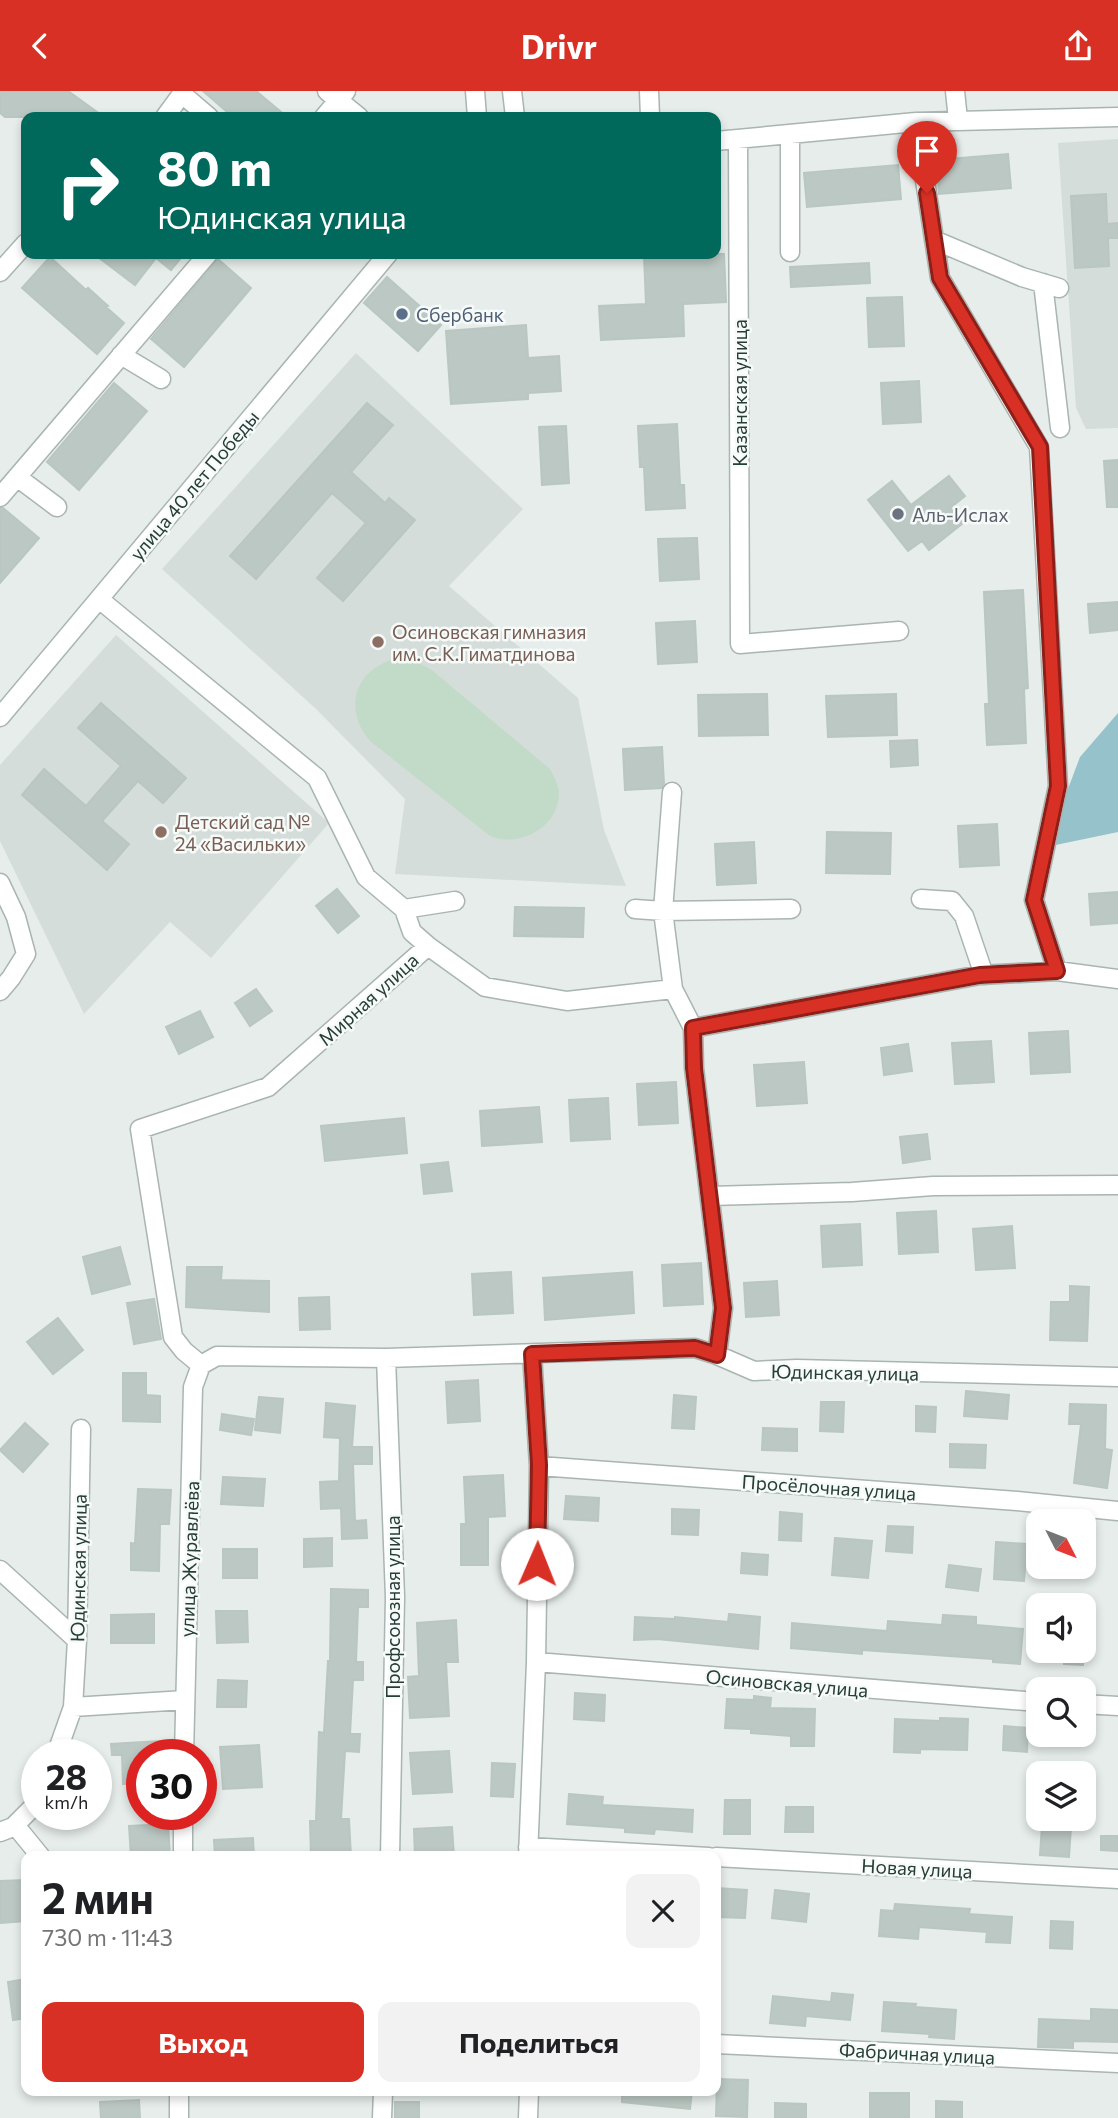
<!DOCTYPE html>
<html lang="ru">
<meta charset="utf-8">
<style>
:root{--surface:#fff;--page:#f2f2f2;--text:#202124;--muted:#757577;--accent:#d93025}
body{margin:0;font-family:Commissioner,sans-serif;background:var(--page);color:var(--text);height:100vh;display:flex;flex-direction:column;font-size:26px;white-space:nowrap}
*{box-sizing:border-box;margin:0}
p{font-size:23px;color:var(--muted)}
.icon{flex:none;width:38px;height:38px;fill:none;stroke:currentColor;stroke-width:2;stroke-linecap:round;stroke-linejoin:round}
.map{position:relative;flex:1;overflow:hidden}
.details{position:absolute;left:21px;top:1760px;width:700px;height:245px;display:flex;flex-direction:column;background:var(--surface);border-radius:14px;box-shadow:0 4px 10px #0003}
.details>*{flex:none}
.top-card{position:absolute;left:21px;top:21px;width:700px;height:147px;border-radius:14px;box-shadow:0 4px 10px #0003;background:#00695c;color:#fff;overflow:hidden}
.needle{width:46px;rotate:132deg}
.fabs{position:absolute;left:1026px;top:1418px;display:grid;gap:14px}
.fabs a{display:grid;place-items:center;width:70px;height:70px;border-radius:14px;background:var(--surface);box-shadow:0 4px 10px #0003;font-size:35px}
.speed{position:absolute;left:21px;top:1648px;display:flex;gap:14px;font-size:35px;font-weight:700;text-align:center}
.speed>*{display:grid;place-content:center;width:91px;height:91px;border-radius:50%;background:var(--surface);box-shadow:0 4px 10px #0003;line-height:1}
.speed small{font-size:18px;font-weight:400}
.speed .limit{border:10px solid #d22;background:#fff;color:#111}
.pin{position:absolute;display:grid;place-items:center;width:60px;height:60px;color:#fff;margin:-72px -30px;border-radius:50% 50% 50% 0;rotate:-45deg;box-shadow:0 0 7px #0007}
.pin .icon{rotate:45deg}
.me{position:absolute;width:77px;margin:-38px;rotate:1deg;stroke-linejoin:round;filter:drop-shadow(0 0 5px #0008)}
.turn{display:flex;align-items:center;gap:24px;height:147px;padding:0 21px;font-size:32px}
.turn .icon{width:91px;height:91px;stroke-width:2.5}
.turn b{display:block;font-size:49px;line-height:60px}
.round{display:grid;place-items:center;flex:none;width:74px;height:74px;border-radius:14px;background:var(--page)}
.summary{display:flex;align-items:center;justify-content:space-between;height:119px;padding:0 21px}
h1{font-size:42px;font-weight:700;line-height:52px}
.cta{display:flex;gap:14px;margin-top:auto;padding:14px 21px}
.cta a{flex:1;height:80px;border-radius:14px;background:var(--accent);color:#fff;font-size:28px;font-weight:700;line-height:80px;text-align:center}
.cta a+a{background:var(--page);color:var(--text)}
header{display:flex;justify-content:space-between;align-items:center;height:91px;padding:0 21px;background:var(--accent);color:#fff;font-size:32px;font-weight:700}
.map>svg:first-child{display:block}
.built{fill:#d4ddd9}
.green{fill:#c2dbc9}
.water{fill:#95c2cb}
.building{fill:#bcc8c3;stroke:#b9c6c1;stroke-width:2}
.lines{fill:none;stroke-linecap:round;stroke-linejoin:round}
.minor-casing{stroke:#a9b5b1;stroke-width:21}
.minor{stroke:#fff;stroke-width:18}
.route-casing{stroke:#8d1f18;stroke-width:18}
.route{stroke:#d93025;stroke-width:12}
.service-dot{fill:#5c6f8a;stroke:#f6faf8;stroke-width:2.5}
.worship-dot{fill:#6b7280;stroke:#f6faf8;stroke-width:2.5}
.education-dot{fill:#8d6e63;stroke:#f6faf8;stroke-width:2.5}
.labels{text-anchor:middle;dominant-baseline:central;stroke-width:5;stroke-linejoin:round;paint-order:stroke}
.service-label{font-size:19px;fill:#4e5e75;stroke:#f6faf8;text-anchor:start}
.street-label{font-size:19px;fill:#273d38;stroke:#f6faf8}
.worship-label{font-size:19px;fill:#5b616d;stroke:#f6faf8;text-anchor:start}
.education-label{font-size:19px;fill:#785e54;stroke:#f6faf8;text-anchor:start}
</style>
<header><svg class="icon" aria-label="back" viewBox="0 0 24 24"><path d="M15 5l-7 7 7 7"/></svg>Drivr<svg class="icon" aria-label="share" viewBox="0 0 24 24"><path d="M12 15V3M7 8l5-5 5 5M5 13v7h14v-7"/></svg></header>
<div class="map">
<svg width="1118" height="2027" viewBox="0 0 1118 2027">
<rect width="100%" height="100%" fill="#e6edea"/>
<path class="built" d="M 1118,48 L 1118,337 L 1086,338 L 1076,317 L 1058,52 Z
M 356,262 L 523,418 L 449,495 L 578,607 L 604,739 L 626,795 L 395,783 L 405,708 L 315,617 L 162,478 Z
M 116,544 L 329,732 L 211,867 L 170,831 L 84,923 L 0,750 L 0,674 Z"/>
<path class="green" d="M 394,568 L 415,570 L 433,580 L 550,678 C 554,686 559,694 559,703 C 558,737 519,757 490,745 L 370,650 C 343,618 354,580 394,568 Z"/>
<path class="water" d="M 1118,622 L 1118,741 L 1046,756 L 1080,666 Z"/>
<path class="building" d="M 0,0 L 68,0 L 104,26 L 5,26 L 0,22 Z
M 203,0 L 256,0 L 287,26 L 233,26 Z
M 1008,63 L 1011,97 L 939,103 L 937,69 Z
M 898,74 L 901,108 L 807,116 L 804,82 Z
M 1106,103 L 1107,133 L 1118,132 L 1118,147 L 1108,147 L 1109,175 L 1075,177 L 1071,105 Z
M 94,163 L 184,163 L 171,179 L 156,167 L 135,194 Z
M 644,163 L 724,163 L 726,211 L 683,213 L 684,245 L 601,249 L 599,215 L 646,213 Z
M 50,166 L 86,199 L 88,197 L 108,215 L 106,216 L 124,232 L 97,263 L 22,197 Z
M 218,168 L 251,197 L 184,276 L 151,248 Z
M 869,172 L 870,192 L 791,196 L 790,176 Z
M 387,186 L 441,234 L 418,260 L 364,212 Z
M 902,206 L 904,255 L 869,256 L 867,207 Z
M 526,234 L 528,267 L 559,265 L 561,300 L 528,302 L 528,308 L 451,313 L 446,240 Z
M 919,290 L 921,331 L 883,333 L 881,292 Z
M 114,292 L 147,320 L 79,399 L 47,371 Z
M 367,312 L 393,334 L 351,381 L 385,412 L 389,407 L 415,429 L 343,510 L 317,487 L 366,432 L 332,402 L 256,488 L 230,465 Z
M 677,333 L 680,394 L 684,394 L 685,417 L 646,419 L 644,376 L 640,376 L 638,335 Z
M 566,335 L 569,392 L 542,394 L 539,336 Z
M 1118,369 L 1118,416 L 1107,416 L 1104,370 Z
M 949,385 L 965,405 L 950,417 L 963,432 L 929,459 L 922,450 L 908,460 L 868,409 L 892,390 L 911,414 Z
M 0,417 L 3,417 L 39,447 L 0,492 Z
M 697,447 L 699,488 L 660,490 L 658,448 Z
M 1023,499 L 1028,597 L 1024,598 L 1026,652 L 987,654 L 985,613 L 989,613 L 984,501 Z
M 1118,511 L 1118,539 L 1090,542 L 1088,513 Z
M 695,530 L 697,571 L 658,573 L 656,532 Z
M 767,603 L 768,644 L 699,645 L 698,604 Z
M 896,603 L 897,644 L 828,646 L 826,605 Z
M 101,612 L 186,687 L 163,712 L 138,690 L 102,730 L 129,753 L 107,779 L 22,704 L 44,678 L 86,715 L 121,675 L 78,637 Z
M 917,649 L 918,674 L 891,676 L 890,650 Z
M 662,656 L 664,693 L 662,697 L 625,699 L 623,658 Z
M 997,733 L 999,774 L 960,776 L 958,735 Z
M 827,741 L 891,742 L 890,783 L 826,782 Z
M 754,751 L 756,792 L 717,794 L 715,753 Z
M 337,798 L 359,825 L 338,842 L 316,815 Z
M 1118,801 L 1118,832 L 1091,834 L 1089,803 Z
M 515,816 L 584,817 L 583,846 L 514,845 Z
M 256,898 L 272,920 L 250,935 L 235,912 Z
M 200,920 L 213,946 L 179,963 L 166,936 Z
M 1068,940 L 1070,981 L 1031,983 L 1029,942 Z
M 991,950 L 994,991 L 955,993 L 952,952 Z
M 908,953 L 912,980 L 884,984 L 881,957 Z
M 804,971 L 807,1012 L 757,1015 L 754,974 Z
M 676,991 L 678,1032 L 639,1034 L 637,993 Z
M 608,1007 L 610,1048 L 571,1050 L 569,1009 Z
M 539,1016 L 542,1051 L 482,1055 L 480,1020 Z
M 404,1027 L 407,1062 L 325,1070 L 321,1035 Z
M 927,1043 L 930,1068 L 903,1072 L 900,1046 Z
M 448,1071 L 452,1100 L 424,1103 L 421,1074 Z
M 936,1120 L 938,1161 L 899,1163 L 897,1122 Z
M 860,1133 L 862,1174 L 823,1176 L 821,1135 Z
M 1012,1135 L 1015,1177 L 976,1179 L 973,1138 Z
M 120,1156 L 130,1193 L 92,1203 L 83,1166 Z
M 701,1172 L 703,1213 L 664,1215 L 662,1174 Z
M 187,1176 L 222,1176 L 221,1189 L 269,1190 L 269,1221 L 186,1216 Z
M 511,1181 L 513,1222 L 474,1224 L 472,1183 Z
M 632,1181 L 634,1222 L 545,1229 L 543,1187 Z
M 777,1190 L 779,1224 L 746,1226 L 744,1192 Z
M 1070,1195 L 1089,1196 L 1087,1250 L 1050,1249 L 1051,1211 L 1070,1211 Z
M 329,1206 L 330,1238 L 300,1239 L 299,1207 Z
M 154,1208 L 161,1248 L 134,1253 L 127,1212 Z
M 58,1227 L 83,1259 L 53,1283 L 27,1251 Z
M 123,1282 L 146,1282 L 146,1304 L 160,1305 L 160,1331 L 123,1330 Z
M 478,1289 L 480,1330 L 448,1332 L 446,1291 Z
M 966,1300 L 1009,1304 L 1007,1328 L 964,1325 Z
M 674,1304 L 696,1306 L 694,1338 L 672,1337 Z
M 259,1306 L 283,1308 L 280,1342 L 255,1339 Z
M 821,1311 L 844,1311 L 843,1341 L 820,1340 Z
M 326,1312 L 355,1315 L 352,1356 L 372,1356 L 372,1373 L 353,1373 L 355,1430 L 366,1429 L 367,1447 L 342,1448 L 341,1417 L 321,1418 L 320,1391 L 339,1390 L 340,1347 L 324,1346 Z
M 1070,1313 L 1106,1314 L 1105,1358 L 1112,1359 L 1107,1397 L 1074,1392 L 1081,1333 L 1069,1333 Z
M 916,1315 L 936,1316 L 935,1341 L 916,1340 Z
M 222,1323 L 254,1328 L 251,1344 L 220,1339 Z
M 25,1332 L 48,1353 L 23,1381 L 0,1359 Z
M 763,1337 L 797,1338 L 797,1360 L 762,1359 Z
M 950,1353 L 986,1354 L 985,1377 L 950,1376 Z
M 503,1384 L 505,1425 L 488,1426 L 488,1474 L 461,1474 L 461,1433 L 466,1433 L 464,1386 Z
M 223,1386 L 265,1388 L 263,1415 L 221,1413 Z
M 138,1398 L 171,1399 L 169,1433 L 160,1433 L 159,1480 L 131,1479 L 131,1452 L 135,1453 Z
M 566,1405 L 599,1407 L 598,1430 L 564,1428 Z
M 672,1418 L 699,1419 L 698,1444 L 672,1443 Z
M 780,1421 L 802,1423 L 801,1450 L 779,1449 Z
M 888,1435 L 913,1436 L 912,1462 L 886,1460 Z
M 332,1447 L 332,1475 L 304,1476 L 304,1448 Z
M 835,1447 L 872,1450 L 868,1487 L 832,1484 Z
M 996,1451 L 1027,1453 L 1024,1490 L 994,1488 Z
M 223,1458 L 257,1458 L 257,1487 L 223,1487 Z
M 742,1462 L 768,1464 L 767,1484 L 741,1482 Z
M 949,1474 L 981,1478 L 978,1500 L 946,1496 Z
M 331,1498 L 368,1499 L 368,1516 L 358,1516 L 356,1571 L 363,1571 L 363,1589 L 353,1589 L 350,1643 L 360,1643 L 359,1661 L 345,1660 L 341,1728 L 349,1728 L 351,1766 L 311,1766 L 310,1730 L 316,1730 L 319,1641 L 324,1642 L 328,1570 L 330,1570 Z
M 216,1520 L 247,1520 L 248,1551 L 217,1552 Z
M 154,1523 L 154,1552 L 111,1552 L 111,1524 Z
M 729,1523 L 760,1526 L 758,1558 L 657,1548 L 634,1549 L 635,1526 L 675,1528 L 675,1526 L 728,1531 Z
M 943,1524 L 976,1526 L 976,1534 L 1023,1538 L 1020,1573 L 993,1571 L 993,1568 L 862,1559 L 862,1563 L 791,1557 L 792,1532 L 887,1540 L 888,1530 L 942,1534 Z
M 456,1529 L 458,1571 L 446,1571 L 449,1625 L 410,1627 L 408,1586 L 419,1585 L 417,1532 Z
M 1065,1559 L 1084,1559 L 1083,1574 L 1064,1573 Z
M 218,1589 L 247,1590 L 246,1616 L 217,1616 Z
M 575,1602 L 605,1604 L 604,1630 L 574,1628 Z
M 754,1605 L 771,1607 L 770,1617 L 815,1618 L 814,1655 L 791,1655 L 791,1645 L 751,1642 L 751,1638 L 725,1637 L 727,1608 L 754,1609 Z
M 940,1627 L 968,1628 L 967,1659 L 920,1658 L 920,1662 L 894,1661 L 895,1628 L 940,1630 Z
M 1004,1635 L 1028,1637 L 1027,1661 L 1003,1659 Z
M 160,1650 L 161,1664 L 142,1664 L 142,1692 L 123,1693 L 122,1664 L 112,1664 L 111,1653 Z
M 259,1654 L 262,1696 L 223,1698 L 220,1656 Z
M 449,1660 L 452,1701 L 413,1703 L 410,1662 Z
M 492,1672 L 515,1673 L 513,1706 L 491,1705 Z
M 569,1703 L 603,1706 L 602,1714 L 693,1719 L 692,1741 L 655,1738 L 654,1743 L 625,1741 L 625,1737 L 567,1733 Z
M 725,1709 L 750,1709 L 750,1743 L 724,1743 Z
M 786,1716 L 813,1716 L 813,1741 L 785,1741 Z
M 168,1733 L 170,1766 L 131,1766 L 129,1735 Z
M 1042,1734 L 1071,1736 L 1069,1766 L 1040,1764 Z
M 452,1736 L 454,1766 L 415,1766 L 414,1738 Z
M 1101,1745 L 1118,1745 L 1118,1760 L 1101,1759 Z
M 253,1747 L 254,1766 L 215,1766 L 214,1749 Z
M 25,1789 L 26,1830 L 0,1832 L 0,1790 Z
M 716,1797 L 747,1799 L 745,1827 L 716,1826 Z
M 775,1799 L 809,1803 L 806,1831 L 772,1827 Z
M 895,1813 L 970,1818 L 969,1823 L 1012,1826 L 1010,1852 L 986,1851 L 987,1841 L 919,1836 L 918,1848 L 879,1845 L 881,1819 L 894,1820 Z
M 1051,1830 L 1073,1831 L 1072,1858 L 1050,1857 Z
M 26,1888 L 26,1927 L 13,1929 L 8,1891 Z
M 832,1902 L 853,1904 L 850,1929 L 806,1925 L 805,1935 L 770,1932 L 773,1905 L 831,1911 Z
M 884,1911 L 916,1913 L 915,1916 L 956,1919 L 954,1948 L 929,1946 L 930,1943 L 882,1940 Z
M 1091,1918 L 1118,1919 L 1118,1951 L 1073,1950 L 1073,1957 L 1038,1956 L 1039,1928 L 1091,1930 Z
M 717,1988 L 748,1989 L 747,2026 L 716,2025 Z
M 622,2000 L 692,2000 L 690,2018 L 622,2011 Z
M 870,2002 L 909,2002 L 909,2027 L 870,2027 Z
M 139,2009 L 140,2027 L 101,2027 L 100,2011 Z
M 936,2010 L 962,2011 L 962,2027 L 936,2027 Z
M 395,2011 L 419,2011 L 419,2027 L 395,2027 Z
M 775,2012 L 806,2013 L 806,2027 L 775,2027 Z"/>
<g class="lines">
<defs>
<path id="minor" d="M 327,0 L 359,26
M 475,0 L 477,26
M 512,0 L 515,26
M 649,0 L 650,26
M 955,0 L 958,29
M 182,3 L 209,26
M 165,26 L 184,0
M 324,26 L 346,0
M 916,31 L 940,187 L 1039,356 L 1058,695 L 1034,809 L 1057,880
M 790,45 L 790,161
M 716,50 L 916,31 L 1118,26
M 738,50 L 740,553 L 899,540
M 934,149 L 1022,186 L 1059,197
M 0,181 L 26,152
M 1043,192 L 1060,337
M 121,264 L 161,288
M 17,386 L 57,416
M 0,406 L 208,163
M 99,508 L 317,687 L 366,786 L 404,818 L 412,841 L 428,855
M 0,626 L 388,163
M 672,701 L 663,820 L 673,898
M 0,792 L 16,826 L 26,863 L 11,887 L 0,900
M 921,808 L 952,810 L 964,825 L 984,884
M 404,818 L 455,810
M 635,818 L 663,820 L 791,818
M 693,937 L 694,977 L 723,1217 L 717,1264
M 710,1105 L 852,1101 L 933,1095 L 1118,1094
M 386,1267 L 395,1506 L 390,1766
M 201,1274 L 184,1260 L 173,1246 L 140,1038 L 268,996 L 428,855 L 485,896 L 567,910 L 673,898 L 693,937 L 980,884 L 1057,880 L 1118,888
M 201,1274 L 217,1265 L 386,1267 L 695,1257 L 717,1264 L 754,1280 L 797,1278 L 1118,1286
M 539,1375 L 1017,1410 L 1118,1420
M 0,1479 L 77,1549
M 536,1571 L 1038,1611
M 1083,1613 L 1118,1615
M 73,1616 L 77,1549 L 81,1338
M 56,1664 L 73,1616 L 185,1609
M 184,1664 L 193,1296 L 201,1274
M 15,1734 L 41,1766
M 0,1741 L 13,1736 L 37,1712
M 528,1756 L 709,1766
M 183,1766 L 183,1724
M 528,1766 L 536,1571 L 539,1375 L 532,1263
M 716,1766 L 1118,1788
M 716,1953 L 1118,1972
M 179,2027 L 179,2000
M 382,2027 L 383,2000
M 528,2027 L 529,2000"/>
</defs>
<use href="#minor" class="minor-casing"/>
<use href="#minor" class="minor"/>
</g>
<g class="lines">
<defs>
<path id="route" d="M 537,1473 L 539,1374 L 532,1263 L 695,1257 L 717,1264 L 723,1217 L 694,977 L 693,937 L 980,884 L 1057,880 L 1034,809 L 1058,695 L 1040,356 L 940,187 L 927,102"/>
</defs>
<use href="#route" class="route-casing"/>
<use href="#route" class="route"/>
</g>
<circle class="service-dot" cx="402" cy="223" r="7"/>
<circle class="worship-dot" cx="898" cy="423" r="7"/>
<g class="education-dot">
<circle cx="378" cy="551" r="7"/>
<circle cx="161" cy="741" r="7"/>
</g>
<g class="labels">
<g class="service-label">
<text x="416" y="223">Сбербанк</text>
</g>
<g class="street-label">
<text transform="translate(739 302) rotate(-90)">Казанская улица</text>
<text transform="translate(194 394) rotate(-50)">улица 40 лет Победы</text>
<text transform="translate(368 908) rotate(-42)">Мирная улица</text>
<text transform="translate(845 1281) rotate(1)">Юдинская улица</text>
<text transform="translate(829 1396) rotate(4)">Просёлочная улица</text>
<text transform="translate(189 1468) rotate(-88)">улица Журавлёва</text>
<text transform="translate(78 1477) rotate(-89)">Юдинская улица</text>
<text transform="translate(392 1516) rotate(-90)">Профсоюзная улица</text>
<text transform="translate(787 1592) rotate(5)">Осиновская улица</text>
<text transform="translate(917 1777) rotate(3)">Новая улица</text>
<text transform="translate(917 1962) rotate(3)">Фабричная улица</text>
</g>
<g class="worship-label">
<text x="912" y="423">Аль-Ислах</text>
</g>
<g class="education-label">
<text x="392" y="540">Осиновская гимназия<tspan x="392" dy="22">им. С.К.Гиматдинова</tspan></text>
<text x="175" y="730">Детский сад №<tspan x="175" dy="22">24 «Васильки»</tspan></text>
</g>
</g>
</svg>
<div class="fabs">
<a><svg class="needle" viewBox="-14 -14 28 28"><path d="M0-13l5 13h-10z" fill="#e53935"/><path d="M0 13l5-13h-10z" fill="#757577"/></svg></a>
<a><svg class="icon" aria-label="sound" viewBox="0 0 24 24"><path d="M4 9h4l5-4v14l-5-4H4zM17 9q2 3 0 6"/></svg></a>
<a><svg class="icon" aria-label="search" viewBox="0 0 24 24"><circle cx="10" cy="10" r="6"/><path d="M15 15l6 6"/></svg></a>
<a><svg class="icon" aria-label="layers" viewBox="0 0 24 24"><path d="M12 4l9 5-9 5-9-5zM3 14l9 5 9-5"/></svg></a>
</div>
<div class="speed"><div>28<small>km/h</small></div><div class="limit">30</div></div>
<div class="pin" style="left:927px;top:102px;background:#d93025"><svg class="icon" aria-label="arrive" viewBox="0 0 24 24"><path d="M6 21V4h12l-3 4 3 4H6"/></svg></div>
<svg class="me" style="left:537px;top:1473px" viewBox="-20 -20 40 40"><circle r="19" fill="#fff"/><path d="M0-13L10 11 0 6-10 11z" fill="#d93025"/></svg>
<div class="top-card">
<div class="turn"><svg class="icon" aria-label="right" viewBox="0 0 24 24"><path d="M7 20v-9h11M14 6l5 5-5 5"/></svg><div><b>80 m</b>Юдинская улица</div></div>
</div>
<section class="details">
<div class="summary"><div><h1>2 мин</h1><p>730 m · 11:43</p></div><a class="round"><svg class="icon" aria-label="close" viewBox="0 0 24 24"><path d="M6 6l12 12M18 6L6 18"/></svg></a></div>
<div class="cta"><a>Выход</a><a>Поделиться</a></div>
</section>
</div>
